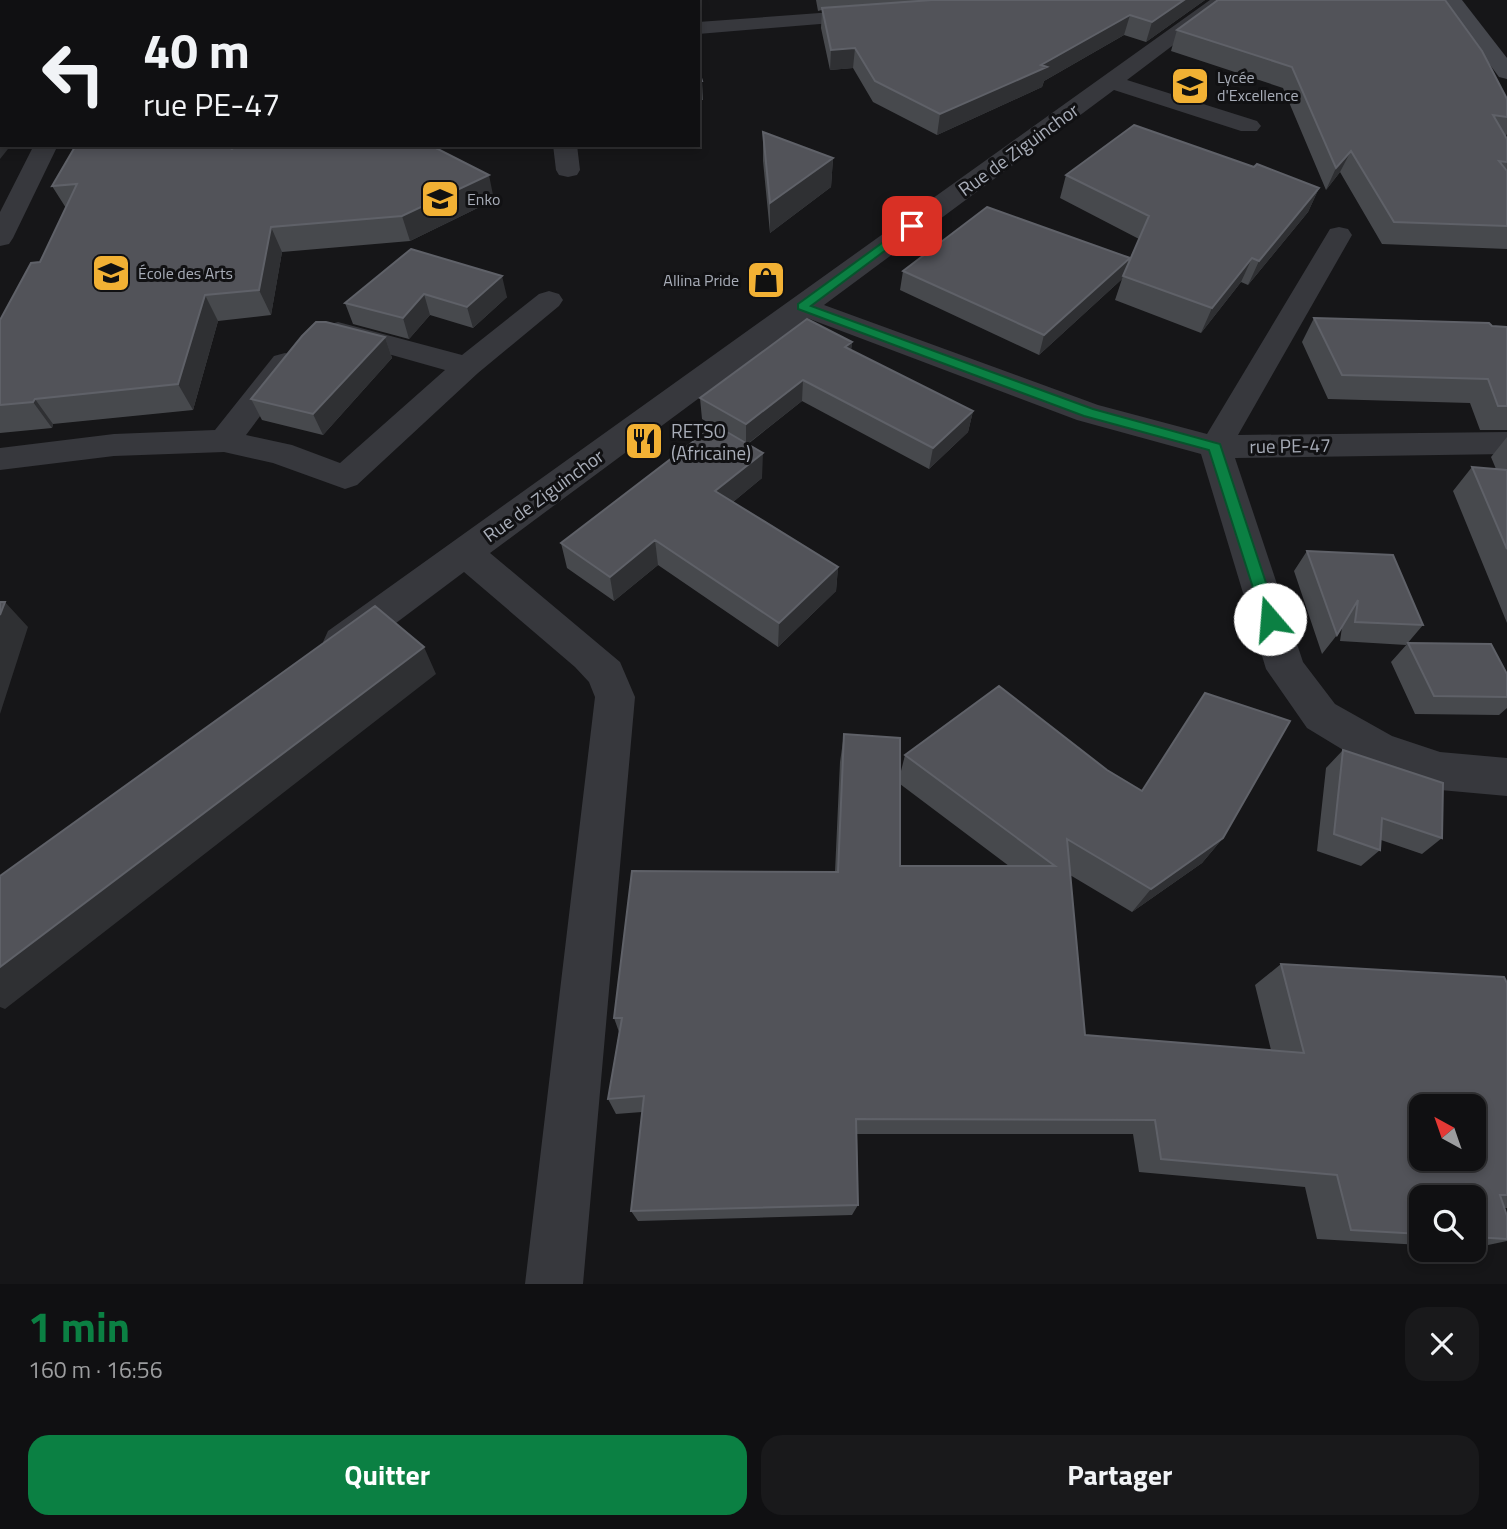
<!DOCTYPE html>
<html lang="fr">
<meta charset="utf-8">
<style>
:root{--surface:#101012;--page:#19191b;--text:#f1f3f6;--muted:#9c9d9f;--line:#303032;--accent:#0b8043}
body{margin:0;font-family:"Titillium Web",sans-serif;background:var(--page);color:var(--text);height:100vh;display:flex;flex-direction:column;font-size:26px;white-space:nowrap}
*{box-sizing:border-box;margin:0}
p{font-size:23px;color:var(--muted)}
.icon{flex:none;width:38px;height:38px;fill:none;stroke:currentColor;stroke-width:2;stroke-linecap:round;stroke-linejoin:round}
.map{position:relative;height:1284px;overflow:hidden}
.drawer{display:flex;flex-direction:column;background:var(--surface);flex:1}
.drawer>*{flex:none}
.hud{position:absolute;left:0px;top:0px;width:700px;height:147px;box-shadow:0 4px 10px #0003,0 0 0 2px var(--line);background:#101012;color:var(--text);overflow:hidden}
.needle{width:46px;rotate:320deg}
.buttons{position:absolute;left:1409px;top:1094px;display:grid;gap:14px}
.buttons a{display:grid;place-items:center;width:77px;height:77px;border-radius:14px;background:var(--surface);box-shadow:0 4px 10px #0003,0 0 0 2px var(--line);font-size:35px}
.pin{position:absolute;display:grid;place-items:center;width:60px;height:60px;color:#fff;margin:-30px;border-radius:14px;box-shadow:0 4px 10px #0006}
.me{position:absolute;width:77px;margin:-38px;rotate:342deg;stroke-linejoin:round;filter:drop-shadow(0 0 5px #0008)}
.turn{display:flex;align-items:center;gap:24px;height:147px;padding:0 28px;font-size:32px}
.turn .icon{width:91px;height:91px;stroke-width:2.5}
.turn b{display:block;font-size:49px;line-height:60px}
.round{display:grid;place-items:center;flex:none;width:74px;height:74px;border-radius:21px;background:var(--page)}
.headline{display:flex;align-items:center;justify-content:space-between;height:119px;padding:0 28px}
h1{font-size:42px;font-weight:700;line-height:52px;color:var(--accent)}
.cta{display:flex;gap:14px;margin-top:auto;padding:14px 28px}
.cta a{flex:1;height:80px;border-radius:21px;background:var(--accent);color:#fff;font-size:28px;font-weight:700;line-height:80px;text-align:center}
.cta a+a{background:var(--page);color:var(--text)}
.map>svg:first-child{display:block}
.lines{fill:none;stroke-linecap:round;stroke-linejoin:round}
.minor{fill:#37383d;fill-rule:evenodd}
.secondary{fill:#45474d;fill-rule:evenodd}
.wall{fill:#47494d;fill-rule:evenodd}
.shaded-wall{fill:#2f3033}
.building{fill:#525359;stroke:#5f6168;stroke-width:2;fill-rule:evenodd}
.route{fill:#0b8043;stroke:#07532c;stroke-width:2}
.labels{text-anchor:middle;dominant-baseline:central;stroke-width:6;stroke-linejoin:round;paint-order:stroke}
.far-poi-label{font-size:16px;fill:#a8adb8;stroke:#111113;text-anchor:start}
.street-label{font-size:19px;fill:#a8adb8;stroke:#111113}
.poi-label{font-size:19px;fill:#a8adb8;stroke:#111113;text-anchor:start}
</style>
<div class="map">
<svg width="1507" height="1284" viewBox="0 0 1507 1284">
<rect width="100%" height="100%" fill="#161618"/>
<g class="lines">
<path class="minor" d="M 537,0 L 557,0 L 558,2 L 538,2 Z
M 1210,0 L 1233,0 L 1127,80 L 1257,121 L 1261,126 L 1257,131 L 1241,131 L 1114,90 L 824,305 L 1098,405 L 1207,434 L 1330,229 L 1339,227 L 1348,229 L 1352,235 L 1238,435 L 1507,432 L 1507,454 L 1235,458 L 1303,662 L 1335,704 L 1392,736 L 1440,752 L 1507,758 L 1507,796 L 1440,790 L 1363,762 L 1307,728 L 1266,669 L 1201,454 L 1077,420 L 807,318 L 490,553 L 620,662 L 635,697 L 583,1284 L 525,1284 L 595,697 L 589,682 L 575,667 L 464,572 L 356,653 L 342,657 L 328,653 L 323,642 L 328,631 Z
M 874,9 L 881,11 L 884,15 L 881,19 L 698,34 L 698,22 Z
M 34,145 L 58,145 L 13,238 L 9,244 L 0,246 L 0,212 Z
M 553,145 L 577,145 L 580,170 L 577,175 L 568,177 L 559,175 L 556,170 Z
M 549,291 L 559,294 L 563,300 L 559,306 L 478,373 L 357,485 L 345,489 L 273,463 L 224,452 L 114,456 L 0,470 L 0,448 L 114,434 L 215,430 L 274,356 L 285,353 L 296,356 L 300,363 L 246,435 L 292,445 L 340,463 L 445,370 L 328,337 L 323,331 L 328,325 L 338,322 L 462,355 L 539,294 Z"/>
<path class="secondary" d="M 1442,0 L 1462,0 L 1507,58 L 1507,79 L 1499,77 Z"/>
</g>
<path class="wall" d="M 816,0 L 1205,0 L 1146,42 L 1124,35 L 1044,81 L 1042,87 L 937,135 L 873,102 L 853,68 L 830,70 L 821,28 L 822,10 L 818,11 Z
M 1177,30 L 1507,99 L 1507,134 L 1506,136 L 1507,139 L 1507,249 L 1382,244 L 1340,172 L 1326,190 L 1283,88 L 1171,51 Z
M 698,68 L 702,81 L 703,100 L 698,100 Z
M 763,132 L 833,158 L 831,187 L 770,233 L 763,161 Z
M 76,145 L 494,200 L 410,241 L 282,252 L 271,315 L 218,321 L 193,410 L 53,424 L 52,428 L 0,433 L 0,320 L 40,262 L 66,208 L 52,186 Z
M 1254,167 L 1319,188 L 1308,212 L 1248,285 L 1241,282 L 1201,333 L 1115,300 L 1122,279 L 1039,355 L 900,290 L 903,271 L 1127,265 L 1139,239 L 1060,198 L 1066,175 Z
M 411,249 L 507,297 L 473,328 L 430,315 L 409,339 L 353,324 L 345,303 Z
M 1314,318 L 1507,327 L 1507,430 L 1480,430 L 1470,403 L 1328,399 L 1302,342 Z
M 385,337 L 392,358 L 323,435 L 262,420 L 251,399 Z
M 852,342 L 851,350 L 973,411 L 968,432 L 929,469 L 802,401 L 748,444 L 762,478 L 733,502 L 838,567 L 836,591 L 778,647 L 658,565 L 614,601 L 567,568 L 561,543 L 714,426 L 702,419 L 700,398 Z
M 1507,437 L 1507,623 L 1453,491 L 1472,467 L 1496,469 L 1491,457 Z
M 1307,551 L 1423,625 L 1406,645 L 1340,641 L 1342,627 L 1337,635 L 1322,654 L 1294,571 Z
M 1408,643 L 1507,674 L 1507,708 L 1499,715 L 1415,714 L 1391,662 Z
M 844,734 L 900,775 L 905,755 L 1107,770 L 1142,791 L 1223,838 L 1202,863 L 1132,912 L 1070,875 L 1085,1035 L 1271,1050 L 1255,985 L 1281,964 L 1507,983 L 1507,1208 L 1504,1208 L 1507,1216 L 1507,1241 L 1474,1248 L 1474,1197 L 1421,1197 L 1421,1245 L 1317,1239 L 1305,1187 L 1139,1172 L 1133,1134 L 857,1134 L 858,1205 L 852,1215 L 638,1221 L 631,1211 L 642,1112 L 616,1114 L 608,1099 L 619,1032 L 614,1018 L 835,872 L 840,762 ZM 900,784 L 1009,866 L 900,866 Z
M 1343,750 L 1442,838 L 1422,854 L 1381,840 L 1380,850 L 1361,866 L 1317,851 L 1326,768 Z"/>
<path class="shaded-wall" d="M 377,0 L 386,0 L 386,2 L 377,2 Z
M 1184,0 L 1205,0 L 1146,42 L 1152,22 Z
M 1130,15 L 1124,35 L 1044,81 L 1042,87 L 937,135 L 940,114 Z
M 855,48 L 853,68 L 830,70 L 831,50 Z
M 2,72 L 2,118 L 0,121 L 0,75 Z
M 0,136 L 2,138 L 2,145 L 6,145 L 8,149 L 0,159 Z
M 1351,151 L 1340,172 L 1326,190 L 1336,168 Z
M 833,158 L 831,187 L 770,233 L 770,203 Z
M 489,175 L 494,200 L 410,241 L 402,216 Z
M 1319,188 L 1308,212 L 1248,285 L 1259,261 Z
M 271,227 L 282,252 L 271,315 L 259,290 Z
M 1130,258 L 1122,279 L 1039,355 L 1044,335 Z
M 1252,258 L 1241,282 L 1201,333 L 1212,308 Z
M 502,276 L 507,297 L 473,328 L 467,307 Z
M 424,294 L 430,315 L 409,339 L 403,318 Z
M 205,295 L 218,321 L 193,410 L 178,384 Z
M 385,337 L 392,358 L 323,435 L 313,414 Z
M 852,342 L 850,362 L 845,347 Z
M 803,380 L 802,401 L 746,445 L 746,424 Z
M 35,399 L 53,424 L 52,428 L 33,402 Z
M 973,411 L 968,432 L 929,469 L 933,448 Z
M 763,453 L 762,478 L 716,516 L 715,491 Z
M 655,540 L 658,565 L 614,601 L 610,577 Z
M 838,567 L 836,591 L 778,647 L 779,623 Z
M 5,602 L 28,627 L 0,714 L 0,615 Z
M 424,647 L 436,674 L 5,1009 L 0,1007 L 0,967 Z
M 1223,838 L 1202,863 L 1132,912 L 1151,889 Z"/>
<path class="building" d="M 0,0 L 377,0 L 377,2 L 2,2 L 2,72 L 0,75 Z
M 574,0 L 678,0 L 678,2 L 575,2 Z
M 932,0 L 1184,0 L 1152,22 L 1130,15 L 1041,65 L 1047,67 L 940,114 L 875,81 L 855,48 L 831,50 L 822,8 Z
M 1218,0 L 1445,0 L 1482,51 L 1507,99 L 1507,117 L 1493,115 L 1507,139 L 1507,162 L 1499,161 L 1507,171 L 1507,226 L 1394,222 L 1351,151 L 1336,168 L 1292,67 L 1177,30 Z
M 698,68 L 702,81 L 698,81 Z
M 1134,125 L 1254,167 L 1257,164 L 1319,188 L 1259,261 L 1252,258 L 1212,308 L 1123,276 L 1149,216 L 1066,175 Z
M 763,132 L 833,158 L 770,203 Z
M 76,145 L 225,145 L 232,149 L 237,145 L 430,145 L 489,175 L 402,216 L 271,227 L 259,290 L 205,295 L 178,384 L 35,399 L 33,402 L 0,405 L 0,320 L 31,263 L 40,262 L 77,184 L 52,186 Z
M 987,207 L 1130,258 L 1044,335 L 903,271 Z
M 411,249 L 502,276 L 467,307 L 424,294 L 403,318 L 345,303 Z
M 1314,318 L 1489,323 L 1492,326 L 1507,327 L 1507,406 L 1498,406 L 1488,379 L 1342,375 Z
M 807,319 L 852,342 L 845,347 L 973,411 L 933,448 L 803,380 L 746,424 L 700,398 Z
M 316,322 L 326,322 L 385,337 L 313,414 L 251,399 L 302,336 Z
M 715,425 L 763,453 L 715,491 L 838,567 L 779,623 L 655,540 L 610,577 L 561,543 Z
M 1472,467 L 1507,470 L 1507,549 Z
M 1307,551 L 1393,555 L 1423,625 L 1355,622 L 1358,600 L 1337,635 Z
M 0,602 L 5,602 L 0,615 Z
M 375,606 L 424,647 L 0,967 L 0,876 Z
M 1408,643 L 1491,644 L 1507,674 L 1507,697 L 1434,696 Z
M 999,686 L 1107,770 L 1142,791 L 1205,693 L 1290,721 L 1223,838 L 1151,889 L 1067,839 L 1085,1035 L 1304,1053 L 1281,964 L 1504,977 L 1507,983 L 1507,1195 L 1500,1195 L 1507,1216 L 1507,1239 L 1474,1237 L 1474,1197 L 1421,1197 L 1421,1234 L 1351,1230 L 1337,1175 L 1161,1159 L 1155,1120 L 856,1119 L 858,1205 L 631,1211 L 644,1096 L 608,1099 L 622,1018 L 614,1018 L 632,871 L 838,872 L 844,734 L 900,738 L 900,866 L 1055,866 L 905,755 ZM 1421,1106 L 1474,1106 L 1474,1158 L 1421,1158 Z
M 1343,750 L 1443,783 L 1442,838 L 1382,818 L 1380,850 L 1334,834 Z"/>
<path class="route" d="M 908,224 L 918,226 L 811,306 L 1093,409 L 1220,444 L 1278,619 L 1276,624 L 1265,624 L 1263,619 L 1209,450 L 1084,416 L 798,309 L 798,304 Z"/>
<defs>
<symbol id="school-square" viewBox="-11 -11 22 22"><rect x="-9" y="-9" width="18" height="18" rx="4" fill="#f2b134" stroke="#111113"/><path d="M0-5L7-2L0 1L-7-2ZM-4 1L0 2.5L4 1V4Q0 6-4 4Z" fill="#111"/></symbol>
<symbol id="university-square" viewBox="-11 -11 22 22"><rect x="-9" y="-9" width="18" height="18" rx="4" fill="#f2b134" stroke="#111113"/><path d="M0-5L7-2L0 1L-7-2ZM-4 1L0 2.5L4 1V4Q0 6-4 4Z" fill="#111"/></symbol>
<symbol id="shop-square" viewBox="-11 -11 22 22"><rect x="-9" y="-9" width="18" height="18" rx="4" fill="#f2b134" stroke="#111113"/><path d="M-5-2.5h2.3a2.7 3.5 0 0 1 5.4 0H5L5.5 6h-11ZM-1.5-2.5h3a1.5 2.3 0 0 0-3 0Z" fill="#111"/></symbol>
<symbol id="restaurant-square" viewBox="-11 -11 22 22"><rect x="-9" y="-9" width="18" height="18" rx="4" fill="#f2b134" stroke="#111113"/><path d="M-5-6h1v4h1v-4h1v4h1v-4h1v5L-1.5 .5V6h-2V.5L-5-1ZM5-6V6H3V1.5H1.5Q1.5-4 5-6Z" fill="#111"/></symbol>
</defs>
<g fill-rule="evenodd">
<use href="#school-square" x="1168" y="64" width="44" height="44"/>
<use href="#university-square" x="418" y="177" width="44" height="44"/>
<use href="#university-square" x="89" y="251" width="44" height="44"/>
<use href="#shop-square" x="744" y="258" width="44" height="44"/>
<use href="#restaurant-square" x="622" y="419" width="44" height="44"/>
</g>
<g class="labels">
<g class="far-poi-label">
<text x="1217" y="77">Lycée<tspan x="1217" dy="18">d'Excellence</tspan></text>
<text x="467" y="199">Enko</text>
<text x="138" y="273">École des Arts</text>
<text x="739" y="280" text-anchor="end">Allina Pride</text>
</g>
<g class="street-label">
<text transform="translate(1018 149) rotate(-36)">Rue de Ziguinchor</text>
<text transform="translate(1290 445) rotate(-1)">rue PE-47</text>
<text transform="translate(543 495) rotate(-36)">Rue de Ziguinchor</text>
</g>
<g class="poi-label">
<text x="671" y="430">RETSO<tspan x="671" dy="22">(Africaine)</tspan></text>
</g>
</g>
</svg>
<div class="buttons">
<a><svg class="needle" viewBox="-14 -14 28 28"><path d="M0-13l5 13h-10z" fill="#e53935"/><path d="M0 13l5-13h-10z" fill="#9c9d9f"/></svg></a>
<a><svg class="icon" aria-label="search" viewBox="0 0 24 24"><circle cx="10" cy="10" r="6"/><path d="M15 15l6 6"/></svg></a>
</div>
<div class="pin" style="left:912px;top:226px;background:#d93025"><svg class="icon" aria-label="arrive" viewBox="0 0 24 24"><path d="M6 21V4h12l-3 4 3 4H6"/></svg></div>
<svg class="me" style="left:1270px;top:619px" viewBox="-20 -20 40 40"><circle r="19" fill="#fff"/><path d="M0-13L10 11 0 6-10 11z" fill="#0b8043"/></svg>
<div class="hud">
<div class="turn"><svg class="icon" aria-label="left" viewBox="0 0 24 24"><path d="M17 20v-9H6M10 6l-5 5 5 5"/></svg><div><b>40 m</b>rue PE-47</div></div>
</div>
</div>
<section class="drawer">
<div class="headline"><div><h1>1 min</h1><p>160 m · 16:56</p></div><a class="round"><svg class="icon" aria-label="close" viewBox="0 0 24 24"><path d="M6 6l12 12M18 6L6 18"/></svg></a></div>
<div class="cta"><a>Quitter</a><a>Partager</a></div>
</section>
